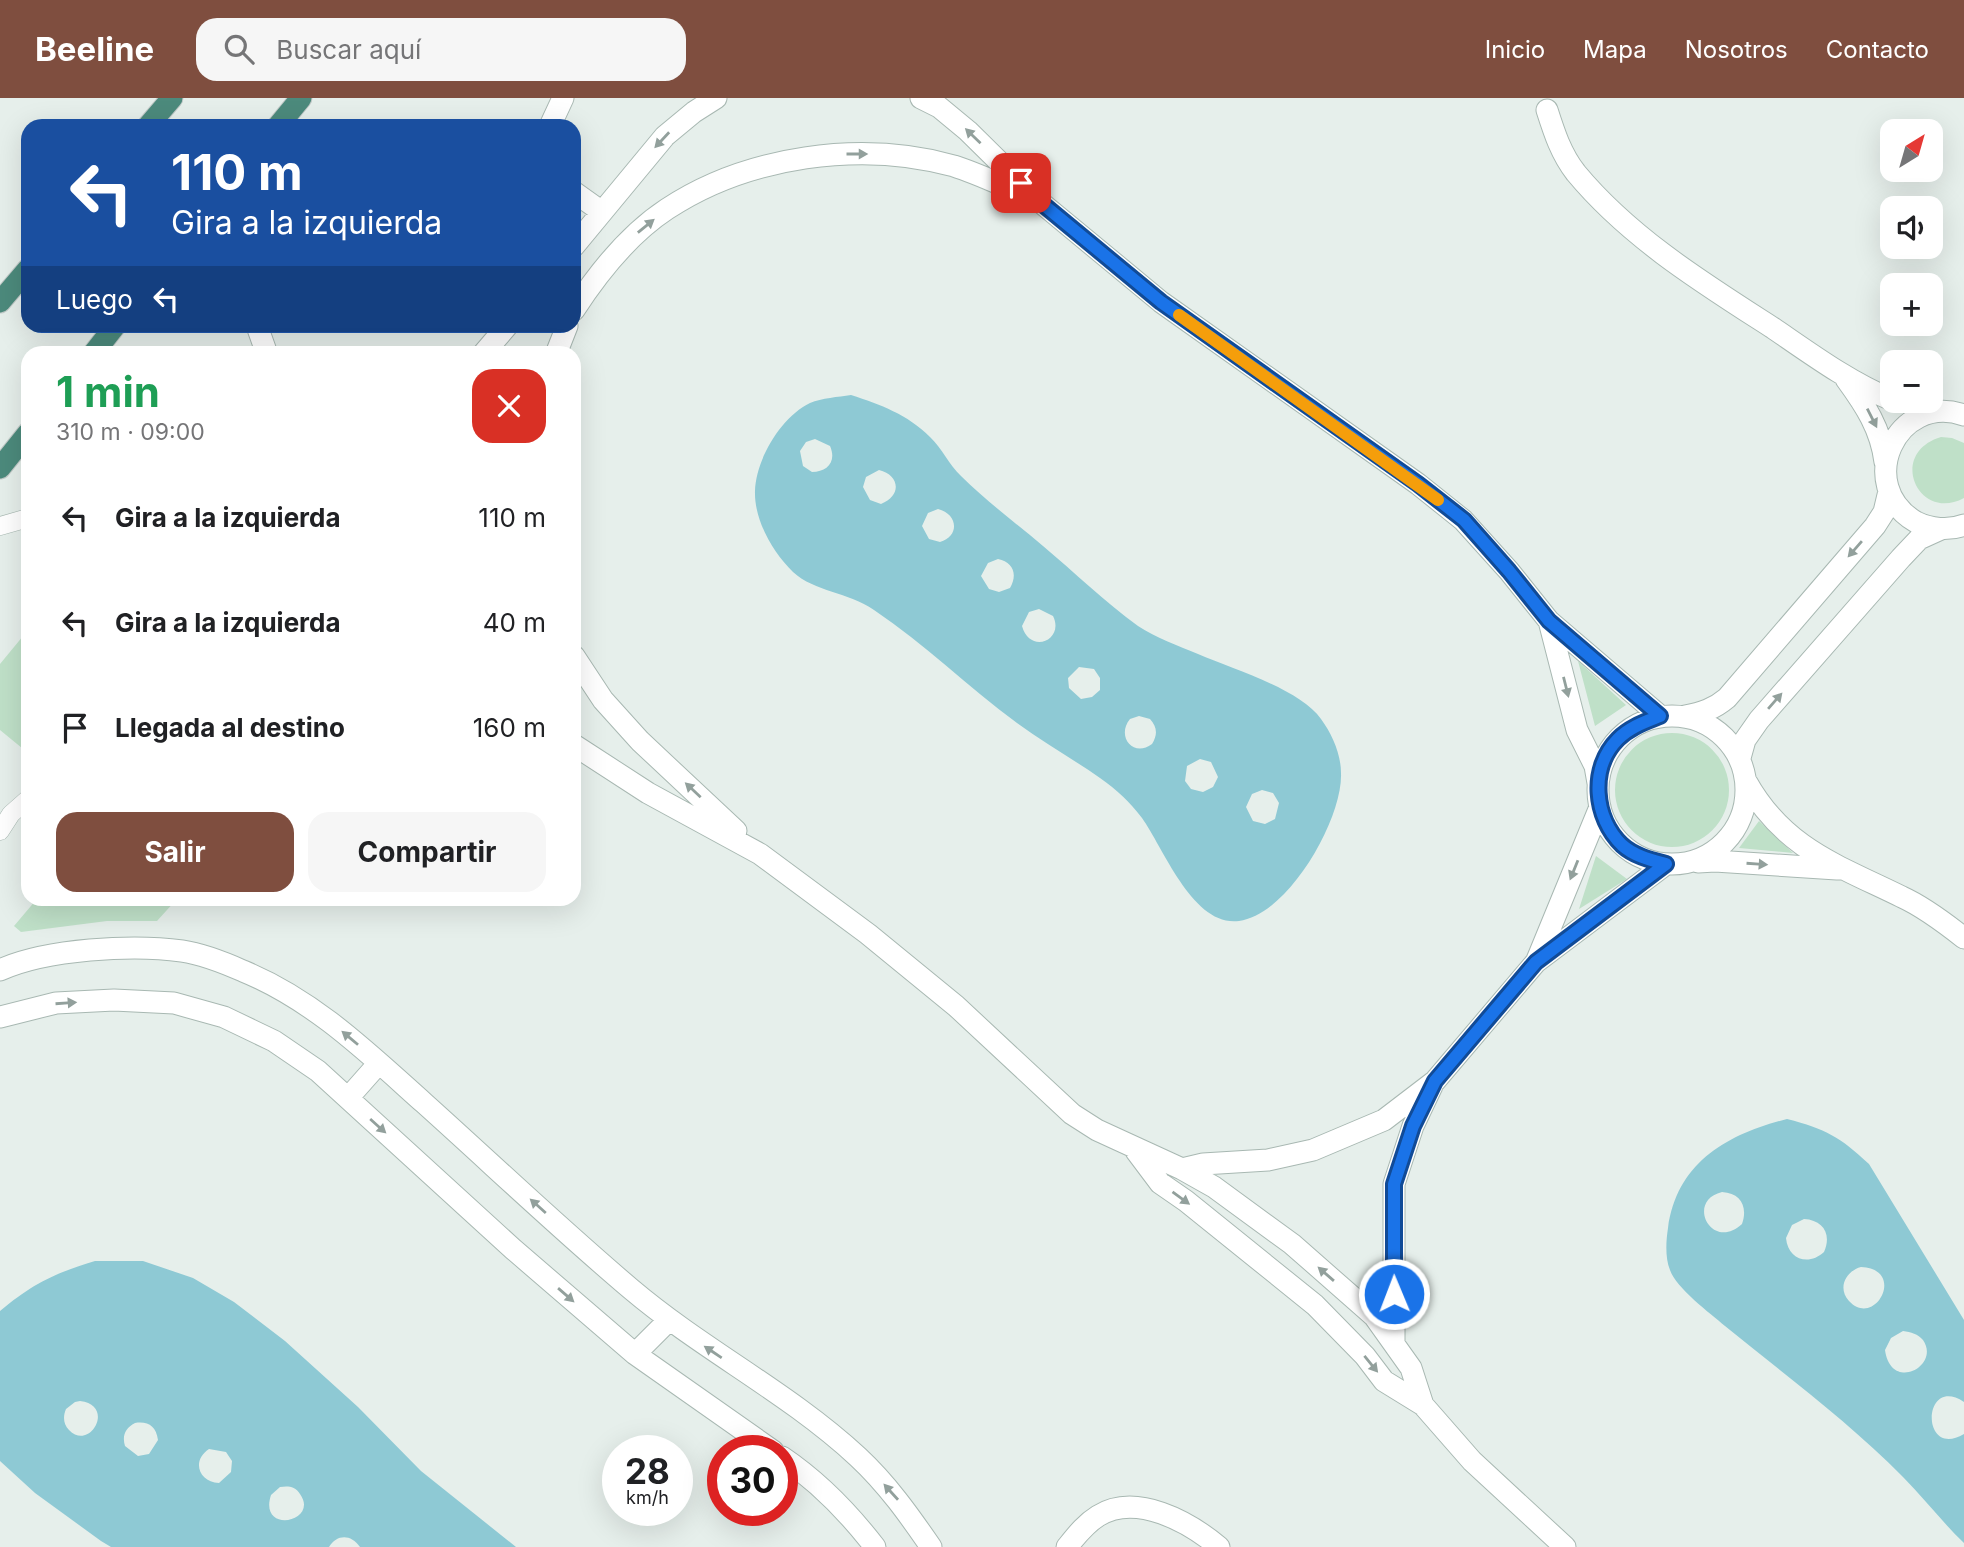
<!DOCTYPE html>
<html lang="es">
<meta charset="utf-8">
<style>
:root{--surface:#fff;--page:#f6f6f6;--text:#202124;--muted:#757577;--accent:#7f4e3f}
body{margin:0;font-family:Inter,sans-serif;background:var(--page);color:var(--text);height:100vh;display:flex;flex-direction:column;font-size:26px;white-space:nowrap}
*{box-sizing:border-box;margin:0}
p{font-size:23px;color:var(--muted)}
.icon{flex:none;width:38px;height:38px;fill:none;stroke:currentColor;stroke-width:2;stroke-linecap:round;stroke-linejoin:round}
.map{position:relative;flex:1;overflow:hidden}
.side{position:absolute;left:21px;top:248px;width:560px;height:560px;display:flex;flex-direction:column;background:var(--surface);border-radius:21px;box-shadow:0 7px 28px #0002}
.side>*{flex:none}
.hud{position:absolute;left:21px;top:21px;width:560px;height:214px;border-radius:21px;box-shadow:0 7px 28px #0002;background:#1a4fa0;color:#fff;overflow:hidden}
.needle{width:46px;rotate:37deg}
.fabs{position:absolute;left:1880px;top:21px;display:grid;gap:14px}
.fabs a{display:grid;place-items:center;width:63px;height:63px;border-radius:14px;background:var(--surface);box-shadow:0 7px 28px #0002;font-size:35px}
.speed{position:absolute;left:602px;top:1337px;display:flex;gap:14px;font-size:35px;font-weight:700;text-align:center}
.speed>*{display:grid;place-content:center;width:91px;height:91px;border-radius:50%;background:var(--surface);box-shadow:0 7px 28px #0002;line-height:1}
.speed small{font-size:18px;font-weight:400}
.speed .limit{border:10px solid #d22;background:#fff;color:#111}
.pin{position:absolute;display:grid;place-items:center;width:60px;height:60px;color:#fff;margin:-30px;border-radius:14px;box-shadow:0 4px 10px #0006}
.me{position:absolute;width:77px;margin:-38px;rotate:359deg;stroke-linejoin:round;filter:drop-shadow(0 0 5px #0008)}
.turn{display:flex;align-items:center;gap:24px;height:147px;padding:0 35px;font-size:32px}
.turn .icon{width:91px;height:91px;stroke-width:2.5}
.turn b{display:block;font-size:49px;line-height:60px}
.then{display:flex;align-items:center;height:66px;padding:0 35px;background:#0003;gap:14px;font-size:26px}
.round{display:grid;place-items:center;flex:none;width:74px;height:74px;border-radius:21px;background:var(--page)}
.summary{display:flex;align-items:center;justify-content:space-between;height:119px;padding:0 35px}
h1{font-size:42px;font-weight:700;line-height:52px;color:#1e9e55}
.action{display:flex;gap:14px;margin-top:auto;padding:14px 35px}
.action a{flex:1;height:80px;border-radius:21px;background:var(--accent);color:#fff;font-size:28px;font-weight:700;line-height:80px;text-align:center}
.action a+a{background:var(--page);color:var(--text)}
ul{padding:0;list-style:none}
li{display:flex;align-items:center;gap:21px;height:105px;padding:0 35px}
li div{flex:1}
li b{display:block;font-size:26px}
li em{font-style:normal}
header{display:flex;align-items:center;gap:42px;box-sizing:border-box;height:98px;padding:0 35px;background:var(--accent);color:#fff}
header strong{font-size:33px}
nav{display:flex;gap:38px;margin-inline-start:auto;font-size:24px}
.search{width:490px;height:63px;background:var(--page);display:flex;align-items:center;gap:18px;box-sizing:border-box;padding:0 24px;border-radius:21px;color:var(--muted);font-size:26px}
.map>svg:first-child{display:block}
.green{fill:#bfe0c8}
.water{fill:#8ec9d4;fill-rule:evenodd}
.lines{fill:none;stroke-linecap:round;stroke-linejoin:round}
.service-casing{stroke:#a8b8b2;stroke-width:19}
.minor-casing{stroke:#a8b8b2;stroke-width:23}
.trunk-casing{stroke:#c2cac8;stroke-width:23}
.service{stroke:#fff;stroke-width:18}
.minor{stroke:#fff;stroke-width:21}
.trunk{stroke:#4c8a7c;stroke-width:21}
.oneway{fill:#92a09c}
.route-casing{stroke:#114b97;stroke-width:18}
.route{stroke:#1a73e8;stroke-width:12}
.slow{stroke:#f59e0b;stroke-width:12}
</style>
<header>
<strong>Beeline</strong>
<div class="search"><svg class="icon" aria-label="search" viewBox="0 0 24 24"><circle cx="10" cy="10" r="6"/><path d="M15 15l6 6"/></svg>Buscar aquí</div>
<nav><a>Inicio</a><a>Mapa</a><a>Nosotros</a><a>Contacto</a></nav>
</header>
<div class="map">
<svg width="1964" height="1449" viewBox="0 0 1964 1449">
<rect width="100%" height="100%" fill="#e6efeb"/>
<path class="green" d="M 1941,339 L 1952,340 L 1964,345 L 1964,400 C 1918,425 1887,355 1941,339 Z
M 28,532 L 28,655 L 0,632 L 0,566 Z
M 1578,563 L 1626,607 L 1595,628 Z
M1615 692a57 57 0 1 1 114 0a57 57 0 1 1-114 0Z
M 1759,723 L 1793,755 L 1739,750 Z
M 1596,758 L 1627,781 L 1579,811 Z
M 36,802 L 176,802 L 157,823 L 107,823 L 21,834 L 14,828 Z"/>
<path class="water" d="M 851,297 C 881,307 907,316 930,339 C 942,350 949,367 961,378 C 986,403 1016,425 1043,448 C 1074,474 1105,504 1138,528 C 1156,540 1179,548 1198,556 C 1233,571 1300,591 1321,621 C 1332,636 1341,656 1341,675 C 1343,721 1288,817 1239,823 C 1193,829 1164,751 1142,720 C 1130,704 1117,692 1100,680 C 1073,661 1044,645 1017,625 C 968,589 925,546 874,512 C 848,494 815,494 793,474 C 773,455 754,422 755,393 C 756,361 781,319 810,305 C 822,300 838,299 851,297 ZM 815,341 L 830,348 C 837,364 827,374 812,374 L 803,368 L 800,353 L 806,344 ZM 879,372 C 900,377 902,398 881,406 L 870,402 L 863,389 L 866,379 ZM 938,411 C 958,416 960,438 940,444 L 929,441 L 922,428 L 928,415 ZM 998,461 C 1013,464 1018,476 1010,490 L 999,494 L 989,491 L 981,478 L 988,465 ZM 1039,511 L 1053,518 C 1065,542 1030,557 1022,528 L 1029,514 ZM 1079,569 L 1094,571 L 1100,580 L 1100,592 L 1092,599 L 1081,601 L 1069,590 L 1068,580 ZM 1139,618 L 1150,621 C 1157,629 1158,636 1152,646 C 1133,660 1116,638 1130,621 ZM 1200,661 L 1211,664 L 1218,679 L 1213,689 L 1203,694 L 1191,691 L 1185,683 L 1187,668 ZM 1262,692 L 1273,695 L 1279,705 L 1275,721 L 1265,726 L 1253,723 L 1246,709 L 1252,696 Z
M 1787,1021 C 1826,1031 1840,1039 1869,1066 L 1964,1222 L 1964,1304 C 1922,1276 1920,1362 1964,1336 L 1964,1445 C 1942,1424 1924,1400 1903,1379 C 1849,1324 1785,1277 1725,1228 C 1710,1215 1676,1190 1670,1172 C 1665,1160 1666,1143 1668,1130 C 1677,1064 1728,1036 1787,1021 ZM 1722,1094 C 1741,1095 1748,1109 1742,1126 C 1712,1154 1685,1103 1722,1094 ZM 1804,1121 C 1823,1122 1832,1136 1824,1154 C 1809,1168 1788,1162 1786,1140 L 1792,1127 ZM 1861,1169 C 1907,1171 1875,1231 1849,1203 C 1837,1190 1846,1173 1861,1169 ZM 1903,1233 C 1911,1234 1918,1236 1923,1242 C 1941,1268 1891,1295 1885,1252 L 1891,1240 Z
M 95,1163 L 143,1163 L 193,1180 L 234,1204 L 285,1243 L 358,1309 L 421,1373 L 516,1449 L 360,1449 C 351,1436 337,1436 329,1449 L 111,1449 L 101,1443 L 35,1395 L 0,1363 L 0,1213 C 34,1185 53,1176 95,1163 ZM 80,1303 C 116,1307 90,1354 69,1332 C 63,1326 63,1318 66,1311 L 75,1304 ZM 135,1325 C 148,1323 156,1328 158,1342 L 149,1356 L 138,1358 L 125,1348 C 122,1338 125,1330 135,1325 ZM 209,1351 L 226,1354 L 232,1363 L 231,1374 L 219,1385 C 199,1384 191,1363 209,1351 ZM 280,1389 C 288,1388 295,1388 300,1396 C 320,1424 258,1437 271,1397 Z"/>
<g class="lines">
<defs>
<path id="service" d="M 0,428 L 28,420
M 0,733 L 11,716 L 28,701"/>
<path id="minor" d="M 921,0 L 939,9 L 968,33 L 1039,103 L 1161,204 L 1418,386 L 1463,422 L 1509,473 L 1549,523 L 1660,618
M 1547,12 C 1554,34 1561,56 1576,75 C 1630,140 1703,185 1773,230 C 1811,256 1849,284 1892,302
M 550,28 L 563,0
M 574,94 L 602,114
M 574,148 L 665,38 L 694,14 L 716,0
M 574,212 C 598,175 629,136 667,111 C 747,58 861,42 954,68 C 979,76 1003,88 1028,98
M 257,228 L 267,256
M 483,256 L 507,228
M 556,256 L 567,228
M 1846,281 C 1865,307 1881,331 1885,364
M 1964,317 C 1896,294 1854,388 1916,424 C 1930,431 1949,433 1964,427
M 1549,523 L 1577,632 L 1595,668 L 1598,685
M 574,558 L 603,602 L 640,643 L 736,733
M1598 692a74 74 0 1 1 148 0a74 74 0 1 1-148 0Z
M 1685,618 C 1702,615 1714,611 1727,600 L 1875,428 L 1884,414 L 1889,393
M 574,647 L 648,695 L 760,756 L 868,836 L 956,908 L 1072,1016 L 1097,1032 L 1182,1071 L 1214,1089 L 1292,1146 L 1374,1218 L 1411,1270 L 1423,1307
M 1740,660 L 1745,642 L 1759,622 L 1901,460 L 1919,441 L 1941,431
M 1746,683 C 1783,750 1837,767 1902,799 C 1924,809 1945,825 1964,840
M 1698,764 L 1715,763 L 1837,771
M 1537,862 L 1600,709
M 0,872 C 46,851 133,846 182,853 C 202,856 225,865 243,873 C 314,902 368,955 424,1005 C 493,1067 560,1131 631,1191 C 703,1252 789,1295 858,1359 C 887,1386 909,1417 931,1449
M 0,919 L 56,905 L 114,902 L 174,905 L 224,919 L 274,943 L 318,973 L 513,1151 L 635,1256 L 773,1353
M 348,1000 L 379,965
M 1136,1053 L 1160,1085 L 1186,1103 L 1315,1207 L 1365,1258 L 1384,1283 L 1423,1307 L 1472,1363 L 1565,1449
M 1182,1071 L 1203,1066 L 1268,1062 L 1313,1052 L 1384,1022 L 1435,983 L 1536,864 L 1666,766
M 1394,1244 L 1394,1086 L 1413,1028 L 1432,988
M 635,1256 L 669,1222
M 782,1359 C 819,1384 848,1414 875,1449
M 1067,1449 C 1076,1438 1085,1426 1098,1418 C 1136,1394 1189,1424 1219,1449"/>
<path id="trunk" d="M 148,28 L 172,0
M 278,28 L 301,0
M 0,204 L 28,171
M 93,256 L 115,228
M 0,370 L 28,335"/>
</defs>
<use href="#service" class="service-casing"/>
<use href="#minor" class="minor-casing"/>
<use href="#trunk" class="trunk-casing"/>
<use href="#service" class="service"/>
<use href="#minor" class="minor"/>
<use href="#trunk" class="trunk"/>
</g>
<defs><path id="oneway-solid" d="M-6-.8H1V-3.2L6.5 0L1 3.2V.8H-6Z" transform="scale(1.75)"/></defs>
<g class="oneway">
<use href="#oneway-solid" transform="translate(973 38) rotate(-136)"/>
<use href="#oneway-solid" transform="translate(662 42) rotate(133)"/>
<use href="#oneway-solid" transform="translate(857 56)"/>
<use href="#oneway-solid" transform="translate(646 128) rotate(-39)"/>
<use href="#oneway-solid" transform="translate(1872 320) rotate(63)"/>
<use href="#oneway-solid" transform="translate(1855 451) rotate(131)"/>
<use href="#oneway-solid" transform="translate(1566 589) rotate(76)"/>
<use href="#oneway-solid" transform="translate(1775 603) rotate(-49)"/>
<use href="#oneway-solid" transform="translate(693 692) rotate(-137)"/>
<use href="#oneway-solid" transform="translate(1757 766) rotate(4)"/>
<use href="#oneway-solid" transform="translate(1574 772) rotate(112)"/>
<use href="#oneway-solid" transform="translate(66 905) rotate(-4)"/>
<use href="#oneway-solid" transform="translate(350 940) rotate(-140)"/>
<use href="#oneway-solid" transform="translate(378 1028) rotate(42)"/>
<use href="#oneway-solid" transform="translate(1181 1100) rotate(36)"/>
<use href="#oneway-solid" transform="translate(538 1108) rotate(-138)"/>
<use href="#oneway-solid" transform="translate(1326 1176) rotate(-139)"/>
<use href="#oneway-solid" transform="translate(566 1197) rotate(41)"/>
<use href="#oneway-solid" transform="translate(713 1254) rotate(-146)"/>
<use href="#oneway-solid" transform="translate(1371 1266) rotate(51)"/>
<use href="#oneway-solid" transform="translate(891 1394) rotate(-132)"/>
</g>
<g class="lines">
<defs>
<path id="route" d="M 1021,85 L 1039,103 L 1161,204 L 1418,386 L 1464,422 L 1509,473 L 1549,523 L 1660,618 C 1645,624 1630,629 1618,641 C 1589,670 1594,720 1622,747 C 1634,758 1651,762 1666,766 L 1536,864 L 1435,983 L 1413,1028 L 1394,1086 L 1394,1196"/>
</defs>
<use href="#route" class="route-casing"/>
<use href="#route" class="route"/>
<path class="slow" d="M 1179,217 L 1438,402"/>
</g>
</svg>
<div class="fabs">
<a><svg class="needle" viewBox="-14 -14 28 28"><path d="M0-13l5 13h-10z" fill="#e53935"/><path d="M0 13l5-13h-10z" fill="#757577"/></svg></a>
<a><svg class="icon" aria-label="sound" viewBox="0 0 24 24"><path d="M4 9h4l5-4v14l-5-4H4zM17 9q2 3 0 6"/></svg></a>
<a>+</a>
<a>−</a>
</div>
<div class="speed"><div>28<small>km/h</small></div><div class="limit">30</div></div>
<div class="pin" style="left:1021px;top:85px;background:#d93025"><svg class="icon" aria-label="arrive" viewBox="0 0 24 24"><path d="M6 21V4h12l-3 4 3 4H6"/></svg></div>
<svg class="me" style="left:1394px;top:1196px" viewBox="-20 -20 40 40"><circle r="17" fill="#1a73e8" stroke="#fff" stroke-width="3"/><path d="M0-11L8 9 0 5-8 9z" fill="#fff"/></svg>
<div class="hud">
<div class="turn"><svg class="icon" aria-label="left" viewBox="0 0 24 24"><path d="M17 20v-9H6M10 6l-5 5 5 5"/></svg><div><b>110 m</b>Gira a la izquierda</div></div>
<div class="then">Luego<svg class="icon" aria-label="left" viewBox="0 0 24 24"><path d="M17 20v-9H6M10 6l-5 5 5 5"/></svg></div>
</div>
<section class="side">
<div class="summary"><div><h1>1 min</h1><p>310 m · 09:00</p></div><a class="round" style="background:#d93025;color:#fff"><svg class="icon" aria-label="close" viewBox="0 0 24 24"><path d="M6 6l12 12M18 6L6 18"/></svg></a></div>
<ul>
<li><svg class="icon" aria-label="left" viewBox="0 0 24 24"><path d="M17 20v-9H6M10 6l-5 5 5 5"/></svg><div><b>Gira a la izquierda</b></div><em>110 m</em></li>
<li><svg class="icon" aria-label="left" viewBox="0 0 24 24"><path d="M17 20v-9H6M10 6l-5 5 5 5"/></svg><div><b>Gira a la izquierda</b></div><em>40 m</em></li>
<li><svg class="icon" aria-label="arrive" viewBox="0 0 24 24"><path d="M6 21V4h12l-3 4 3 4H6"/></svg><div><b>Llegada al destino</b></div><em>160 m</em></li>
</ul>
<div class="action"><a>Salir</a><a>Compartir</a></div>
</section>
</div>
